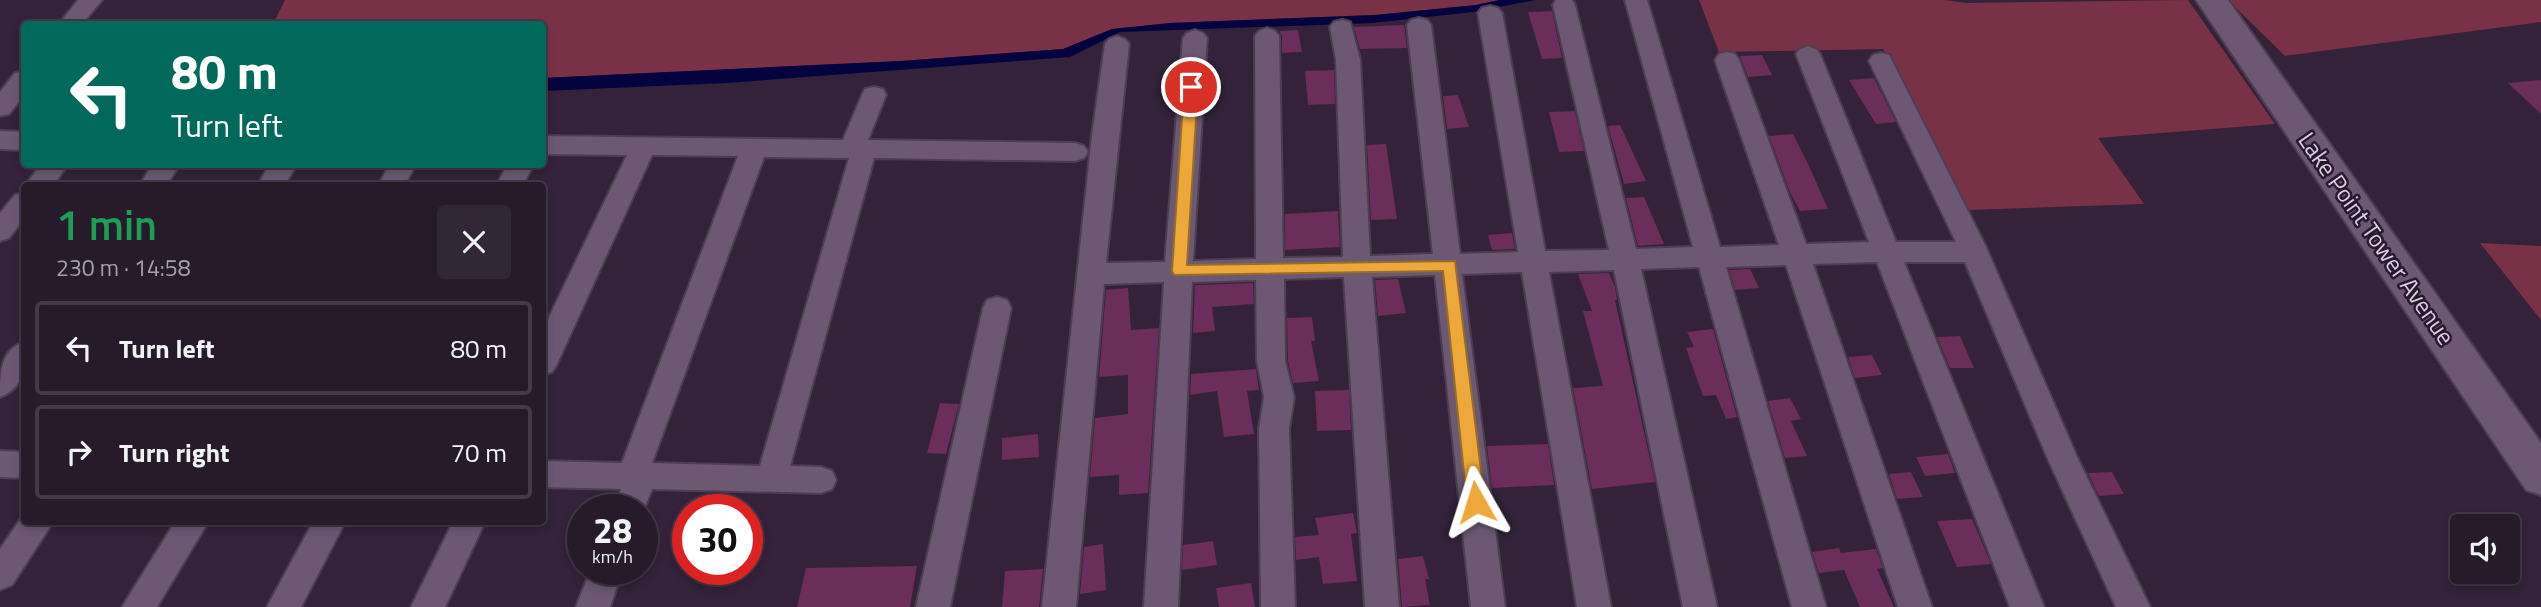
<!DOCTYPE html>
<meta charset="utf-8">
<style>
:root{--surface:#261a2b;--page:#322737;--text:#f1f3f6;--muted:#a4a1a9;--line:#423847}
body{margin:0;font-family:"Titillium Web",sans-serif;background:var(--page);color:var(--text);height:100vh;display:flex;flex-direction:column;font-size:26px;white-space:nowrap}
*{box-sizing:border-box;margin:0}
p{font-size:23px;color:var(--muted)}
.icon{flex:none;width:38px;height:38px;fill:none;stroke:currentColor;stroke-width:2;stroke-linecap:round;stroke-linejoin:round}
.map{position:relative;flex:1;overflow:hidden}
.drawer{position:absolute;left:21px;top:182px;width:525px;height:343px;display:flex;flex-direction:column;background:var(--surface);border-radius:7px;box-shadow:0 4px 10px #0003,0 0 0 2px var(--line)}
.drawer>*{flex:none}
.guide{position:absolute;left:21px;top:21px;width:525px;height:147px;border-radius:7px;box-shadow:0 4px 10px #0003,0 0 0 2px var(--line);background:#00695c;color:#fff;overflow:hidden}
.buttons{position:absolute;left:2450px;top:514px;display:grid;gap:14px}
.buttons a{display:grid;place-items:center;width:70px;height:70px;border-radius:7px;background:var(--surface);box-shadow:0 4px 10px #0003,0 0 0 2px var(--line);font-size:35px}
.speed{position:absolute;left:567px;top:494px;display:flex;gap:14px;font-size:35px;font-weight:700;text-align:center}
.speed>*{display:grid;place-content:center;width:91px;height:91px;border-radius:50%;background:var(--surface);box-shadow:0 4px 10px #0003,0 0 0 2px var(--line);line-height:1}
.speed small{font-size:18px;font-weight:400}
.speed .limit{border:10px solid #d22;background:#fff;color:#111}
.pin{position:absolute;display:grid;place-items:center;width:60px;height:60px;color:#fff;margin:-30px;border:4px solid #fff;border-radius:50%;box-shadow:0 2px 7px #0007}
.me{position:absolute;width:77px;margin:-38px;rotate:354deg;stroke-linejoin:round;filter:drop-shadow(0 0 5px #0008)}
.turn{display:flex;align-items:center;gap:24px;height:147px;padding:0 35px;font-size:32px}
.turn .icon{width:91px;height:91px;stroke-width:2.5}
.turn b{display:block;font-size:49px;line-height:60px}
.round{display:grid;place-items:center;flex:none;width:74px;height:74px;border-radius:7px;background:var(--page)}
.overview{display:flex;align-items:center;justify-content:space-between;height:119px;padding:0 35px}
h1{font-size:42px;font-weight:600;line-height:52px;color:#1e9e55}
ul{padding:0;list-style:none}
li{display:flex;align-items:center;gap:21px;height:94px;margin:0 14px 10px;padding:0 21px;border:4px solid var(--line);border-radius:7px}
li div{flex:1}
li b{display:block;font-size:26px}
li em{font-style:normal}
.map>svg:first-child{display:block}
.green{fill:#793147}
.water{fill:#05033d}
.building{fill:#6b2d59}
.lines{fill:none;stroke-linecap:round;stroke-linejoin:round}
.street-casing{stroke:#4c3e51;stroke-width:4}
.secondary-casing{stroke:#4c3e51;stroke-width:4}
.street{fill:#6c5873;fill-rule:evenodd}
.secondary{fill:#6c5873;fill-rule:evenodd}
.route{fill:#eda83b;stroke:#9a6d26;stroke-width:2}
.labels{text-anchor:middle;dominant-baseline:central;stroke-width:5;stroke-linejoin:round;paint-order:stroke}
.street-label{font-size:24px;fill:#dacfde;stroke:#29182f}
</style>
<div class="map">
<svg width="2541" height="607" viewBox="0 0 2541 607">
<rect width="100%" height="100%" fill="#332239"/>
<path class="green" d="M 285,0 L 1499,0 L 1476,5 L 1375,15 L 1170,23 L 1112,29 L 1063,49 L 901,61 L 543,78 L 542,24 L 273,24 Z
M 1699,0 L 1944,0 L 1966,3 L 2188,0 L 2275,124 L 2098,138 L 2144,204 L 1966,210 L 1883,49 L 1719,52 Z
M 2228,0 L 2541,0 L 2541,22 L 2285,56 Z
M 2480,243 L 2541,246 L 2541,320 Z"/>
<path class="water" d="M 1499,0 L 1535,0 L 1473,12 L 1372,23 L 1120,32 L 1070,57 L 726,83 L 543,91 L 542,78 L 901,61 L 1063,49 L 1112,29 L 1170,23 L 1375,15 L 1476,5 Z"/>
<path class="building" d="M 1552,11 L 1562,58 L 1542,59 L 1528,12 Z
M 1404,25 L 1407,48 L 1360,49 L 1354,27 Z
M 1298,30 L 1302,52 L 1282,53 L 1282,36 L 1279,31 Z
M 1762,55 L 1772,75 L 1748,77 L 1740,56 Z
M 1334,70 L 1335,104 L 1308,105 L 1305,71 Z
M 1874,78 L 1896,122 L 1876,124 L 1849,80 Z
M 2541,80 L 2541,114 L 2508,83 Z
M 1458,95 L 1469,127 L 1447,129 L 1443,96 Z
M 1575,111 L 1584,151 L 1559,152 L 1549,112 Z
M 1620,125 L 1646,181 L 1624,184 L 1608,126 Z
M 1793,134 L 1809,166 L 1828,209 L 1800,211 L 1790,192 L 1769,136 Z
M 1386,144 L 1397,219 L 1371,220 L 1367,145 Z
M 1644,197 L 1653,218 L 1664,244 L 1638,246 L 1626,198 Z
M 1338,211 L 1340,247 L 1285,250 L 1285,214 Z
M 1512,233 L 1515,249 L 1492,250 L 1488,235 Z
M 1750,269 L 1759,288 L 1735,290 L 1729,270 Z
M 1609,273 L 1615,287 L 1617,300 L 1615,300 L 1655,482 L 1592,489 L 1573,388 L 1603,386 L 1583,311 L 1592,311 L 1578,274 Z
M 1398,279 L 1406,313 L 1378,316 L 1375,280 Z
M 1253,283 L 1254,304 L 1212,307 L 1215,331 L 1193,333 L 1195,285 Z
M 1128,288 L 1131,330 L 1159,328 L 1148,493 L 1119,495 L 1119,475 L 1090,477 L 1095,418 L 1128,414 L 1128,375 L 1099,377 L 1106,290 Z
M 1312,317 L 1315,341 L 1311,341 L 1319,381 L 1293,383 L 1288,361 L 1287,318 Z
M 1713,329 L 1737,417 L 1726,419 L 1716,395 L 1703,396 L 1686,348 L 1694,347 L 1687,332 Z
M 1960,336 L 1974,368 L 1950,368 L 1937,337 Z
M 1872,355 L 1882,375 L 1855,378 L 1848,357 Z
M 1256,369 L 1259,390 L 1247,391 L 1254,434 L 1224,437 L 1217,391 L 1190,395 L 1191,374 Z
M 1349,390 L 1351,430 L 1317,431 L 1315,391 Z
M 1790,398 L 1801,419 L 1791,421 L 1807,456 L 1785,458 L 1768,401 Z
M 940,403 L 959,404 L 946,454 L 927,453 Z
M 1038,434 L 1039,457 L 1002,460 L 1002,438 Z
M 1548,444 L 1554,485 L 1492,488 L 1487,446 Z
M 1948,454 L 1955,473 L 1925,476 L 1916,457 Z
M 1911,472 L 1923,497 L 1897,499 L 1889,474 Z
M 2112,472 L 2124,494 L 2099,496 L 2088,473 Z
M 1353,513 L 1357,533 L 1351,534 L 1357,581 L 1323,584 L 1319,557 L 1296,560 L 1295,537 L 1319,535 L 1315,518 Z
M 1972,519 L 1991,564 L 1957,567 L 1937,521 Z
M 1213,541 L 1217,565 L 1182,570 L 1183,545 Z
M 1103,544 L 1106,590 L 1080,594 L 1084,547 Z
M 1839,548 L 1841,553 L 1876,549 L 1883,568 L 1877,569 L 1894,607 L 1860,607 L 1844,570 L 1819,573 L 1812,552 Z
M 1423,556 L 1429,579 L 1425,579 L 1430,605 L 1402,607 L 1398,559 Z
M 917,566 L 910,607 L 797,607 L 806,568 Z
M 1043,569 L 1039,607 L 1002,607 L 1005,571 Z
M 1251,583 L 1255,607 L 1219,607 L 1216,588 Z"/>
<g class="lines">
<defs>
<path id="street" d="M 78,0 L 102,0 L 82,24 L 59,24 Z
M 1556,0 L 1572,0 L 1575,5 L 1636,249 L 1693,247 L 1625,0 L 1647,0 L 1720,247 L 1779,245 L 1715,60 L 1719,54 L 1727,52 L 1735,54 L 1739,60 L 1806,244 L 1869,242 L 1796,54 L 1800,49 L 1808,46 L 1816,49 L 1820,54 L 1896,242 L 1956,242 L 1869,61 L 1873,55 L 1881,53 L 1889,55 L 1985,245 L 2077,457 L 2150,607 L 2116,607 L 2047,457 L 1965,262 L 1904,262 L 2044,607 L 2010,607 L 1877,262 L 1813,264 L 1932,607 L 1898,607 L 1786,265 L 1726,267 L 1826,607 L 1792,607 L 1699,267 L 1641,269 L 1717,607 L 1683,607 L 1614,270 L 1549,272 L 1611,607 L 1577,607 L 1522,272 L 1462,274 L 1505,607 L 1471,607 L 1435,275 L 1372,277 L 1399,607 L 1365,607 L 1344,277 L 1284,279 L 1285,361 L 1294,397 L 1289,429 L 1295,607 L 1261,607 L 1259,429 L 1264,397 L 1257,361 L 1256,280 L 1192,282 L 1178,607 L 1144,607 L 1164,282 L 1104,284 L 1076,607 L 1042,607 L 1092,135 L 1105,44 L 1109,39 L 1117,36 L 1125,39 L 1129,44 L 1106,263 L 1165,262 L 1183,38 L 1187,33 L 1195,30 L 1203,33 L 1207,38 L 1193,261 L 1256,259 L 1255,36 L 1259,31 L 1267,28 L 1275,31 L 1279,36 L 1283,258 L 1343,257 L 1336,60 L 1330,27 L 1334,22 L 1342,20 L 1350,22 L 1360,60 L 1370,256 L 1433,254 L 1407,25 L 1411,20 L 1419,18 L 1427,20 L 1431,25 L 1460,254 L 1518,252 L 1478,13 L 1482,8 L 1490,6 L 1498,8 L 1502,13 L 1545,251 L 1609,250 L 1553,5 Z
M 24,71 L 24,95 L 9,114 L 0,116 L 0,92 L 15,73 Z
M 874,87 L 883,89 L 886,95 L 868,140 L 1075,143 L 1084,146 L 1088,152 L 1084,158 L 1075,161 L 874,158 L 790,466 L 821,467 L 832,471 L 836,480 L 832,489 L 821,493 L 652,489 L 642,514 L 642,509 L 613,509 L 621,489 L 542,487 L 542,461 L 622,463 L 738,156 L 652,155 L 557,364 L 552,372 L 542,375 L 542,332 L 627,155 L 542,154 L 542,136 L 843,140 L 862,95 L 865,89 ZM 764,157 L 849,158 L 760,466 L 652,463 Z
M 0,131 L 24,132 L 24,150 L 0,149 Z
M 41,164 L 68,164 L 53,186 L 25,186 Z
M 153,164 L 180,164 L 166,186 L 139,186 Z
M 270,164 L 297,164 L 284,186 L 257,186 Z
M 390,164 L 416,164 L 404,186 L 378,186 Z
M 508,164 L 534,164 L 522,186 L 496,186 Z
M 24,193 L 24,219 L 9,238 L 0,241 L 0,213 L 15,195 Z
M 997,297 L 1007,300 L 1011,308 L 950,607 L 916,607 L 983,308 L 987,300 Z
M 24,342 C 26,364 25,388 0,397 C 0,374 0,350 24,342 Z
M 0,451 L 24,452 L 24,478 L 0,477 Z
M 24,514 L 24,522 L 53,522 L 12,585 L 0,590 L 0,549 Z
M 175,522 L 208,522 L 157,607 L 122,607 Z
M 313,522 L 345,522 L 301,607 L 267,607 Z
M 453,522 L 485,522 L 445,607 L 411,607 Z
M 591,569 L 623,569 L 610,607 L 576,607 Z"/>
<path id="secondary" d="M 2196,0 L 2228,0 L 2541,443 L 2541,495 L 2526,490 Z"/>
</defs>
<use href="#street" class="street-casing"/>
<use href="#secondary" class="secondary-casing"/>
<use href="#street" class="street"/>
<use href="#secondary" class="secondary"/>
</g>
<path class="route" d="M 1191,82 L 1198,87 L 1187,265 L 1455,261 L 1485,502 L 1483,507 L 1476,509 L 1470,507 L 1467,502 L 1443,271 L 1174,275 L 1172,271 L 1184,87 Z"/>
<g class="labels">
<g class="street-label">
<text transform="translate(2377 238) rotate(55)">Lake Point Tower Avenue</text>
</g>
</g>
</svg>
<div class="buttons">
<a><svg class="icon" aria-label="sound" viewBox="0 0 24 24"><path d="M4 9h4l5-4v14l-5-4H4zM17 9q2 3 0 6"/></svg></a>
</div>
<div class="speed"><div>28<small>km/h</small></div><div class="limit">30</div></div>
<div class="pin" style="left:1191px;top:87px;background:#d93025"><svg class="icon" aria-label="arrive" viewBox="0 0 24 24"><path d="M6 21V4h12l-3 4 3 4H6"/></svg></div>
<svg class="me" style="left:1476px;top:502px" viewBox="-20 -20 40 40"><path d="M0-17L14 15 0 8-14 15z" fill="#eda83b" stroke="#fff" stroke-width="4"/></svg>
<div class="guide">
<div class="turn"><svg class="icon" aria-label="left" viewBox="0 0 24 24"><path d="M17 20v-9H6M10 6l-5 5 5 5"/></svg><div><b>80 m</b>Turn left</div></div>
</div>
<section class="drawer">
<div class="overview"><div><h1>1 min</h1><p>230 m · 14:58</p></div><a class="round"><svg class="icon" aria-label="close" viewBox="0 0 24 24"><path d="M6 6l12 12M18 6L6 18"/></svg></a></div>
<ul>
<li><svg class="icon" aria-label="left" viewBox="0 0 24 24"><path d="M17 20v-9H6M10 6l-5 5 5 5"/></svg><div><b>Turn left</b></div><em>80 m</em></li>
<li><svg class="icon" aria-label="right" viewBox="0 0 24 24"><path d="M7 20v-9h11M14 6l5 5-5 5"/></svg><div><b>Turn right</b></div><em>70 m</em></li>
</ul>
</section>
</div>
